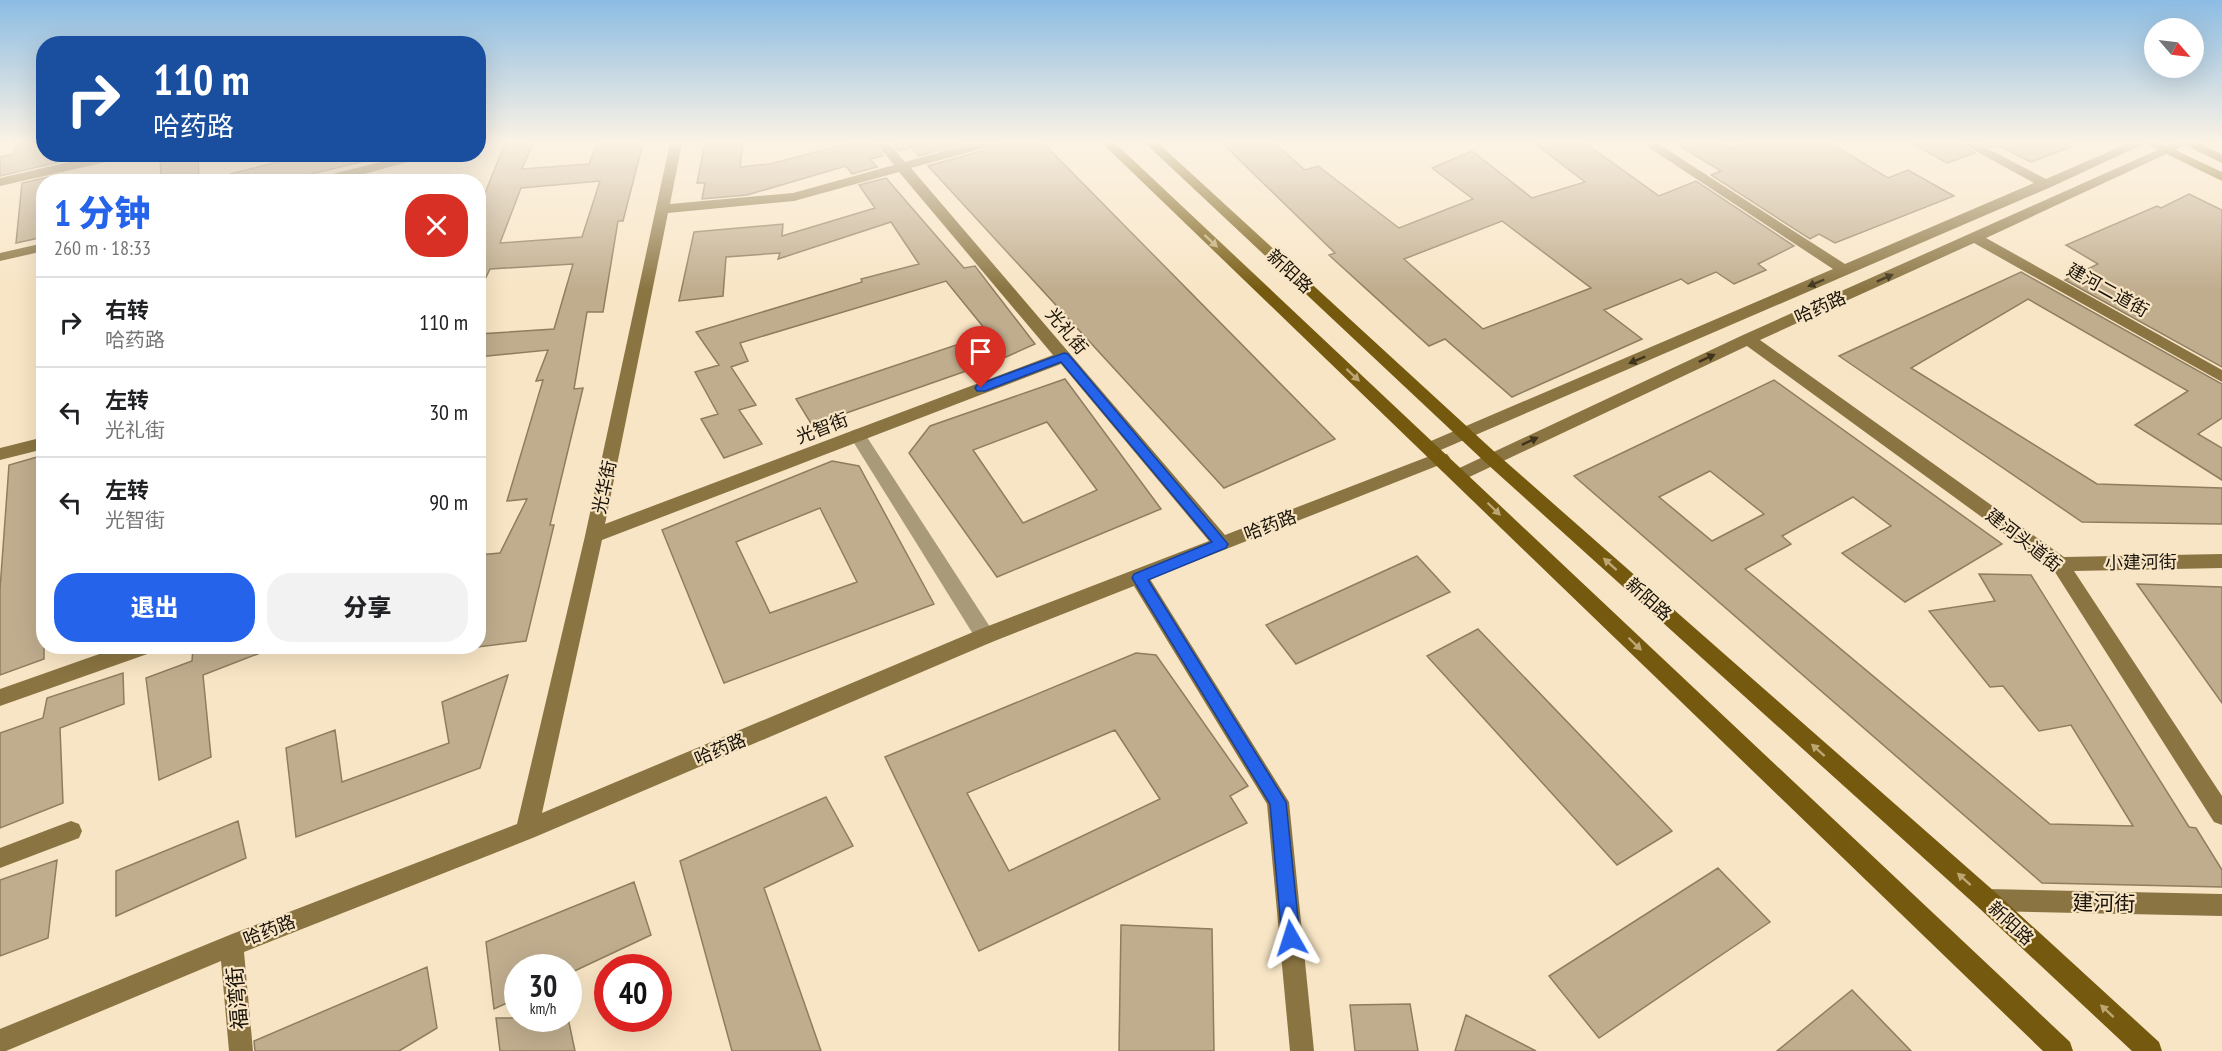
<!DOCTYPE html>
<html lang="zh">
<meta charset="utf-8">
<style>
:root{--surface:#fff;--page:#f2f2f2;--text:#202124;--muted:#757577;--line:#e0e0e0;--accent:#2563eb}
body{margin:0;font-family:"PT Sans Narrow","Noto Sans SC",sans-serif;background:var(--page);color:var(--text);height:100vh;display:flex;flex-direction:column;font-size:22px;white-space:nowrap}
*{box-sizing:border-box;margin:0}
p{font-size:20px;color:var(--muted)}
.icon{flex:none;width:33px;height:33px;fill:none;stroke:currentColor;stroke-width:2;stroke-linecap:round;stroke-linejoin:round}
.map{position:relative;flex:1;overflow:hidden}
.sheet{position:absolute;left:36px;top:174px;width:450px;height:480px;display:flex;flex-direction:column;background:var(--surface);border-radius:24px;box-shadow:0 6px 24px #0002}
.sheet>*{flex:none}
.banner{position:absolute;left:36px;top:36px;width:450px;height:126px;border-radius:24px;box-shadow:0 6px 24px #0002;background:#1a4fa0;color:#fff;overflow:hidden}
.needle{width:39px;rotate:118deg}
.fabs{position:absolute;left:2144px;top:18px;display:grid;gap:12px}
.fabs a{display:grid;place-items:center;width:60px;height:60px;border-radius:50%;background:var(--surface);box-shadow:0 6px 24px #0002;font-size:30px}
.speed{position:absolute;left:504px;top:954px;display:flex;gap:12px;font-size:30px;font-weight:700;text-align:center}
.speed>*{display:grid;place-content:center;width:78px;height:78px;border-radius:50%;background:var(--surface);box-shadow:0 6px 24px #0002;line-height:1}
.speed small{font-size:15px;font-weight:400}
.speed .limit{border:9px solid #d22;background:#fff;color:#111}
.pin{position:absolute;display:grid;place-items:center;width:51px;height:51px;color:#fff;margin:-62px -26px;border-radius:50% 50% 50% 0;rotate:-45deg;box-shadow:0 0 6px #0007}
.pin .icon{rotate:45deg}
.me{position:absolute;width:66px;margin:-33px;rotate:354deg;stroke-linejoin:round;filter:drop-shadow(0 0 4px #0008)}
.turn{display:flex;align-items:center;gap:21px;height:126px;padding:0 18px;font-size:27px}
.turn .icon{width:78px;height:78px;stroke-width:2.5}
.turn b{display:block;font-size:42px;line-height:51px}
.round{display:grid;place-items:center;flex:none;width:63px;height:63px;border-radius:24px;background:var(--page)}
.summary{display:flex;align-items:center;justify-content:space-between;height:102px;padding:0 18px}
h1{font-size:36px;font-weight:800;line-height:45px;color:var(--accent)}
.primary-button{display:flex;gap:12px;margin-top:auto;padding:12px 18px}
.primary-button a{flex:1;height:69px;border-radius:24px;background:var(--accent);color:#fff;font-size:24px;font-weight:800;line-height:69px;text-align:center}
.primary-button a+a{background:var(--page);color:var(--text)}
ul{padding:0;list-style:none}
li{display:flex;align-items:center;gap:18px;height:90px;padding:0 18px;border-top:2px solid var(--line)}
li div{flex:1}
li b{display:block;font-size:22px}
li em{font-style:normal}
.map>svg:first-child{display:block}
.building{fill:#c0ad8e;stroke:#8e7d5f;stroke-width:1.5;fill-rule:evenodd}
.lines{fill:none;stroke-linecap:round;stroke-linejoin:round}
.street{fill:#a99a79;fill-rule:evenodd}
.secondary{fill:#8a7442;fill-rule:evenodd}
.primary{fill:#74590f;fill-rule:evenodd}
.oneway{fill:#bda673}
.oneway2{fill:#3f341b}
.route{fill:#2563eb;stroke:#184099;stroke-width:1.5}
.labels{text-anchor:middle;dominant-baseline:central;stroke-width:4.5;stroke-linejoin:round;paint-order:stroke}
.street-label{font-size:18px;fill:#171106;stroke:#f8e5c5}
.near-street-label{font-size:21px;fill:#171106;stroke:#f8e5c5}
</style>
<div class="map">
<svg width="2222" height="1051" viewBox="0 0 2222 1051">
<rect width="100%" height="100%" fill="#f8e5c5"/>
<path class="building" d="M 15,143 L 44,143 L 44,154 L 60,154 L 59,162 L 0,176 L 0,157 L 14,154 Z
M 505,143 L 533,143 L 522,169 L 589,164 L 597,143 L 643,143 L 623,221 L 618,221 L 603,312 L 587,312 L 574,389 L 583,388 L 550,525 L 554,525 L 526,641 L 478,647 L 478,555 L 500,553 L 527,499 L 507,501 L 543,380 L 536,381 L 548,350 L 478,357 L 478,334 L 554,329 L 573,264 L 490,269 L 478,294 L 478,211 ZM 600,181 L 582,237 L 500,243 L 521,188 Z
M 705,143 L 743,143 L 740,167 L 770,164 L 850,143 L 874,143 L 883,156 L 870,159 L 877,167 L 852,174 L 846,166 L 747,195 L 702,199 L 705,183 L 697,183 Z
M 892,143 L 965,143 L 919,156 L 908,143 L 909,148 L 899,151 Z
M 995,143 L 1043,143 L 1335,439 L 1224,488 L 928,166 L 993,148 Z
M 1222,143 L 1274,143 L 1305,170 L 1318,166 L 1399,228 L 1473,199 L 1432,168 L 1472,151 L 1532,198 L 1585,182 L 1534,143 L 1585,143 L 1659,196 L 1696,181 L 1794,246 L 1758,264 L 1766,270 L 1734,284 L 1716,272 L 1688,284 L 1681,279 L 1604,310 L 1642,339 L 1512,397 L 1445,339 L 1429,346 L 1329,255 L 1335,253 ZM 1502,221 L 1591,288 L 1483,329 L 1404,259 Z
M 1675,143 L 1719,143 L 1729,149 L 1744,143 L 1830,143 L 1888,178 L 1908,170 L 1954,196 L 1835,243 L 1819,234 L 1810,239 L 1711,175 L 1721,171 Z
M 1911,143 L 1959,143 L 1975,153 L 1947,163 Z
M 1982,143 L 2077,143 L 2078,144 L 2031,162 L 1997,145 L 1991,148 Z
M 160,154 L 198,154 L 199,182 L 161,182 Z
M 310,154 L 360,154 L 361,162 L 278,182 L 231,182 L 230,174 Z
M 58,175 L 58,182 L 44,182 L 44,237 L 16,243 L 22,183 Z
M 886,178 L 964,268 L 975,266 L 1035,344 L 1006,357 L 812,425 L 796,399 L 989,334 L 946,281 L 740,343 L 748,361 L 731,367 L 756,405 L 739,410 L 762,444 L 724,458 L 701,419 L 718,414 L 695,372 L 719,365 L 696,332 L 862,282 L 861,279 L 919,264 L 891,222 L 778,259 L 780,253 L 726,257 L 723,296 L 679,301 L 694,232 L 783,224 L 782,236 L 875,208 L 859,185 Z
M 2189,194 L 2222,210 L 2222,367 L 2065,280 L 2098,264 L 2066,245 L 2157,206 L 2161,208 Z
M 2021,272 L 2222,384 L 2222,418 L 2198,434 L 2222,448 L 2222,480 L 2135,425 L 2188,391 L 2028,299 L 1911,368 L 2097,484 L 2222,488 L 2222,524 L 2082,522 L 1839,356 Z
M 1065,379 L 1161,509 L 997,577 L 909,453 L 930,426 ZM 1047,422 L 1097,490 L 1023,523 L 973,450 Z
M 1774,380 L 2002,544 L 1905,602 L 1842,553 L 1891,526 L 1853,497 L 1782,536 L 1791,544 L 1745,569 L 2050,824 L 2133,826 L 2071,725 L 2039,731 L 2003,686 L 1990,687 L 1929,611 L 1995,601 L 1979,574 L 2031,575 L 2189,827 L 2196,828 L 2222,870 L 2222,887 L 2042,883 L 1574,476 ZM 1710,471 L 1764,514 L 1712,541 L 1659,497 Z
M 44,455 L 44,659 L 0,675 L 0,589 L 9,465 Z
M 832,461 L 859,466 L 934,604 L 724,683 L 662,530 ZM 820,508 L 857,582 L 770,613 L 736,542 Z
M 1417,556 L 1450,592 L 1296,664 L 1266,625 Z
M 2137,584 L 2222,587 L 2222,703 Z
M 1478,629 L 1672,831 L 1617,865 L 1427,656 Z
M 193,646 L 273,648 L 203,675 L 211,757 L 159,780 L 146,678 L 192,661 Z
M 1136,653 L 1156,655 L 1248,786 L 1230,796 L 1247,823 L 979,951 L 885,757 ZM 1115,730 L 1160,799 L 1009,871 L 967,793 Z
M 123,673 L 124,704 L 60,728 L 63,803 L 0,828 L 0,733 L 43,718 L 47,698 Z
M 508,675 L 480,768 L 296,837 L 286,748 L 335,730 L 342,782 L 449,743 L 442,702 Z
M 826,797 L 853,846 L 764,888 L 821,1051 L 732,1051 L 680,861 Z
M 238,821 L 246,858 L 116,916 L 116,871 Z
M 57,860 L 48,938 L 0,956 L 0,880 Z
M 1718,868 L 1770,922 L 1599,1038 L 1549,976 Z
M 634,882 L 651,935 L 568,974 L 568,968 L 518,968 L 518,998 L 494,1009 L 486,942 Z
M 1121,925 L 1212,929 L 1214,1051 L 1119,1051 Z
M 427,967 L 437,1028 L 399,1051 L 255,1051 L 254,1041 Z
M 1852,990 L 1911,1051 L 1777,1051 Z
M 1410,1004 L 1418,1051 L 1355,1051 L 1350,1005 Z
M 1466,1015 L 1536,1051 L 1455,1051 Z
M 496,1018 L 568,1018 L 575,1051 L 500,1051 Z"/>
<g class="lines">
<path class="street" d="M 857,429 L 863,431 L 992,630 L 995,636 L 992,642 L 985,644 L 978,642 L 849,435 L 851,431 Z"/>
<path class="secondary" d="M 670,143 L 682,143 L 670,204 L 793,193 L 894,165 L 876,143 L 889,143 L 905,162 L 973,143 L 993,143 L 992,146 L 911,168 L 1225,535 L 1435,454 L 1447,454 L 1450,458 L 1447,462 L 1150,579 L 1289,802 L 1314,1051 L 1290,1051 L 1267,804 L 1134,586 L 992,642 L 535,837 L 244,952 L 253,1051 L 229,1051 L 221,961 L 6,1051 L 0,1051 L 0,1029 L 232,934 L 517,824 L 585,536 ZM 899,172 L 1053,355 L 605,524 L 668,213 L 794,201 ZM 1061,364 L 1209,541 L 978,630 L 542,813 L 602,540 Z
M 1642,143 L 1657,143 L 1845,264 L 2034,183 L 1961,143 L 1977,143 L 2046,179 L 2129,143 L 2146,143 L 2051,187 L 1436,452 L 1424,452 L 1422,448 L 1424,444 L 1833,269 Z
M 2173,143 L 2190,143 L 1986,238 L 2222,370 L 2222,382 L 1974,243 L 1760,340 L 2064,557 L 2222,554 L 2222,568 L 2074,571 L 2222,796 L 2222,825 L 2214,822 L 2053,569 L 1747,346 L 1465,479 L 1459,481 L 1453,479 L 1450,475 L 1453,471 L 1743,335 Z
M 104,154 L 130,154 L 124,158 L 0,186 L 0,178 Z
M 413,154 L 437,154 L 335,182 L 311,182 L 312,179 Z
M 44,243 L 44,251 L 0,261 L 0,253 Z
M 44,437 L 44,449 L 0,460 L 0,448 Z
M 122,646 L 156,646 L 153,652 L 0,706 L 0,689 Z
M 71,821 L 79,824 L 82,831 L 79,838 L 0,868 L 0,848 Z
M 1987,889 L 2222,894 L 2222,916 L 1987,911 L 1979,908 L 1976,900 L 1979,892 Z"/>
<path class="primary" d="M 1102,143 L 1115,143 L 2070,1042 L 2073,1051 L 2043,1051 Z
M 1145,143 L 1158,143 L 1498,455 L 1995,892 L 2159,1042 L 2162,1051 L 2132,1051 L 1979,908 L 1486,463 Z
M 2144,143 L 2160,143 L 2222,172 L 2222,181 Z
M 2181,143 L 2197,143 L 2222,154 L 2222,163 Z"/>
</g>
<defs><path id="oneway-solid" d="M-6-.8H1V-3.2L6.5 0L1 3.2V.8H-6Z" transform="scale(1.5)"/></defs>
<g class="oneway">
<use href="#oneway-solid" transform="translate(1211 241) rotate(43)"/>
<use href="#oneway-solid" transform="translate(1353 375) rotate(43)"/>
<use href="#oneway-solid" transform="translate(1494 509) rotate(44)"/>
<use href="#oneway-solid" transform="translate(1610 564) rotate(-138)"/>
<use href="#oneway-solid" transform="translate(1635 644) rotate(44)"/>
<use href="#oneway-solid" transform="translate(1818 750) rotate(-138)"/>
<use href="#oneway-solid" transform="translate(1964 879) rotate(-138)"/>
<use href="#oneway-solid" transform="translate(2107 1011) rotate(-137)"/>
</g>
<g class="oneway2">
<use href="#oneway-solid" transform="translate(1885 278) rotate(-24)"/>
<use href="#oneway-solid" transform="translate(1816 283) rotate(157)"/>
<use href="#oneway-solid" transform="translate(1707 358) rotate(-25)"/>
<use href="#oneway-solid" transform="translate(1637 360) rotate(157)"/>
<use href="#oneway-solid" transform="translate(1530 441) rotate(-25)"/>
</g>
<linearGradient id="sky" x2="0" y2="1"><stop stop-color="#8cbce3"/><stop offset="0.49" stop-color="#fcf3e5"/><stop offset="1" stop-color="#fcf3e5" stop-opacity="0"/></linearGradient>
<rect width="2222" height="290" fill="url(#sky)"/>
<path class="route" d="M 1064,353 L 1068,354 L 1228,544 L 1226,548 L 1148,580 L 1286,802 L 1300,938 L 1298,944 L 1291,946 L 1285,944 L 1282,938 L 1270,804 L 1132,578 L 1134,574 L 1212,542 L 1061,362 L 985,391 L 977,391 L 975,388 L 977,385 Z"/>
<g class="labels">
<g class="street-label">
<text transform="translate(1290 271) rotate(43)">新阳路</text>
<text transform="translate(2108 290) rotate(29)">建河二道街</text>
<text transform="translate(1820 307) rotate(-24)">哈药路</text>
<text transform="translate(1067 331) rotate(50)">光礼街</text>
<text transform="translate(822 428) rotate(-21)">光智街</text>
<text transform="translate(604 487) rotate(-78)">光华街</text>
<text transform="translate(1270 525) rotate(-21)">哈药路</text>
<text transform="translate(2024 540) rotate(38)">建河头道街</text>
<text transform="translate(2141 562) rotate(-1)">小建河街</text>
<text transform="translate(1649 599) rotate(42)">新阳路</text>
<text transform="translate(720 749) rotate(-23)">哈药路</text>
<text transform="translate(2011 923) rotate(43)">新阳路</text>
<text transform="translate(269 930) rotate(-21)">哈药路</text>
</g>
<g class="near-street-label">
<text transform="translate(2104 903) rotate(1)">建河街</text>
<text transform="translate(237 998) rotate(-95)">福湾街</text>
</g>
</g>
</svg>
<div class="fabs">
<a><svg class="needle" viewBox="-14 -14 28 28"><path d="M0-13l5 13h-10z" fill="#e53935"/><path d="M0 13l5-13h-10z" fill="#757577"/></svg></a>
</div>
<div class="speed"><div>30<small>km/h</small></div><div class="limit">40</div></div>
<div class="pin" style="left:981px;top:388px;background:#d93025"><svg class="icon" aria-label="arrive" viewBox="0 0 24 24"><path d="M6 21V4h12l-3 4 3 4H6"/></svg></div>
<svg class="me" style="left:1291px;top:938px" viewBox="-20 -20 40 40"><path d="M0-17L14 15 0 8-14 15z" fill="#2563eb" stroke="#fff" stroke-width="4"/></svg>
<div class="banner">
<div class="turn"><svg class="icon" aria-label="right" viewBox="0 0 24 24"><path d="M7 20v-9h11M14 6l5 5-5 5"/></svg><div><b>110 m</b>哈药路</div></div>
</div>
<section class="sheet">
<div class="summary"><div><h1>1 分钟</h1><p>260 m · 18:33</p></div><a class="round" style="background:#d93025;color:#fff"><svg class="icon" aria-label="close" viewBox="0 0 24 24"><path d="M6 6l12 12M18 6L6 18"/></svg></a></div>
<ul>
<li><svg class="icon" aria-label="right" viewBox="0 0 24 24"><path d="M7 20v-9h11M14 6l5 5-5 5"/></svg><div><b>右转</b><p>哈药路</p></div><em>110 m</em></li>
<li><svg class="icon" aria-label="left" viewBox="0 0 24 24"><path d="M17 20v-9H6M10 6l-5 5 5 5"/></svg><div><b>左转</b><p>光礼街</p></div><em>30 m</em></li>
<li><svg class="icon" aria-label="left" viewBox="0 0 24 24"><path d="M17 20v-9H6M10 6l-5 5 5 5"/></svg><div><b>左转</b><p>光智街</p></div><em>90 m</em></li>
</ul>
<div class="primary-button"><a>退出</a><a>分享</a></div>
</section>
</div>
